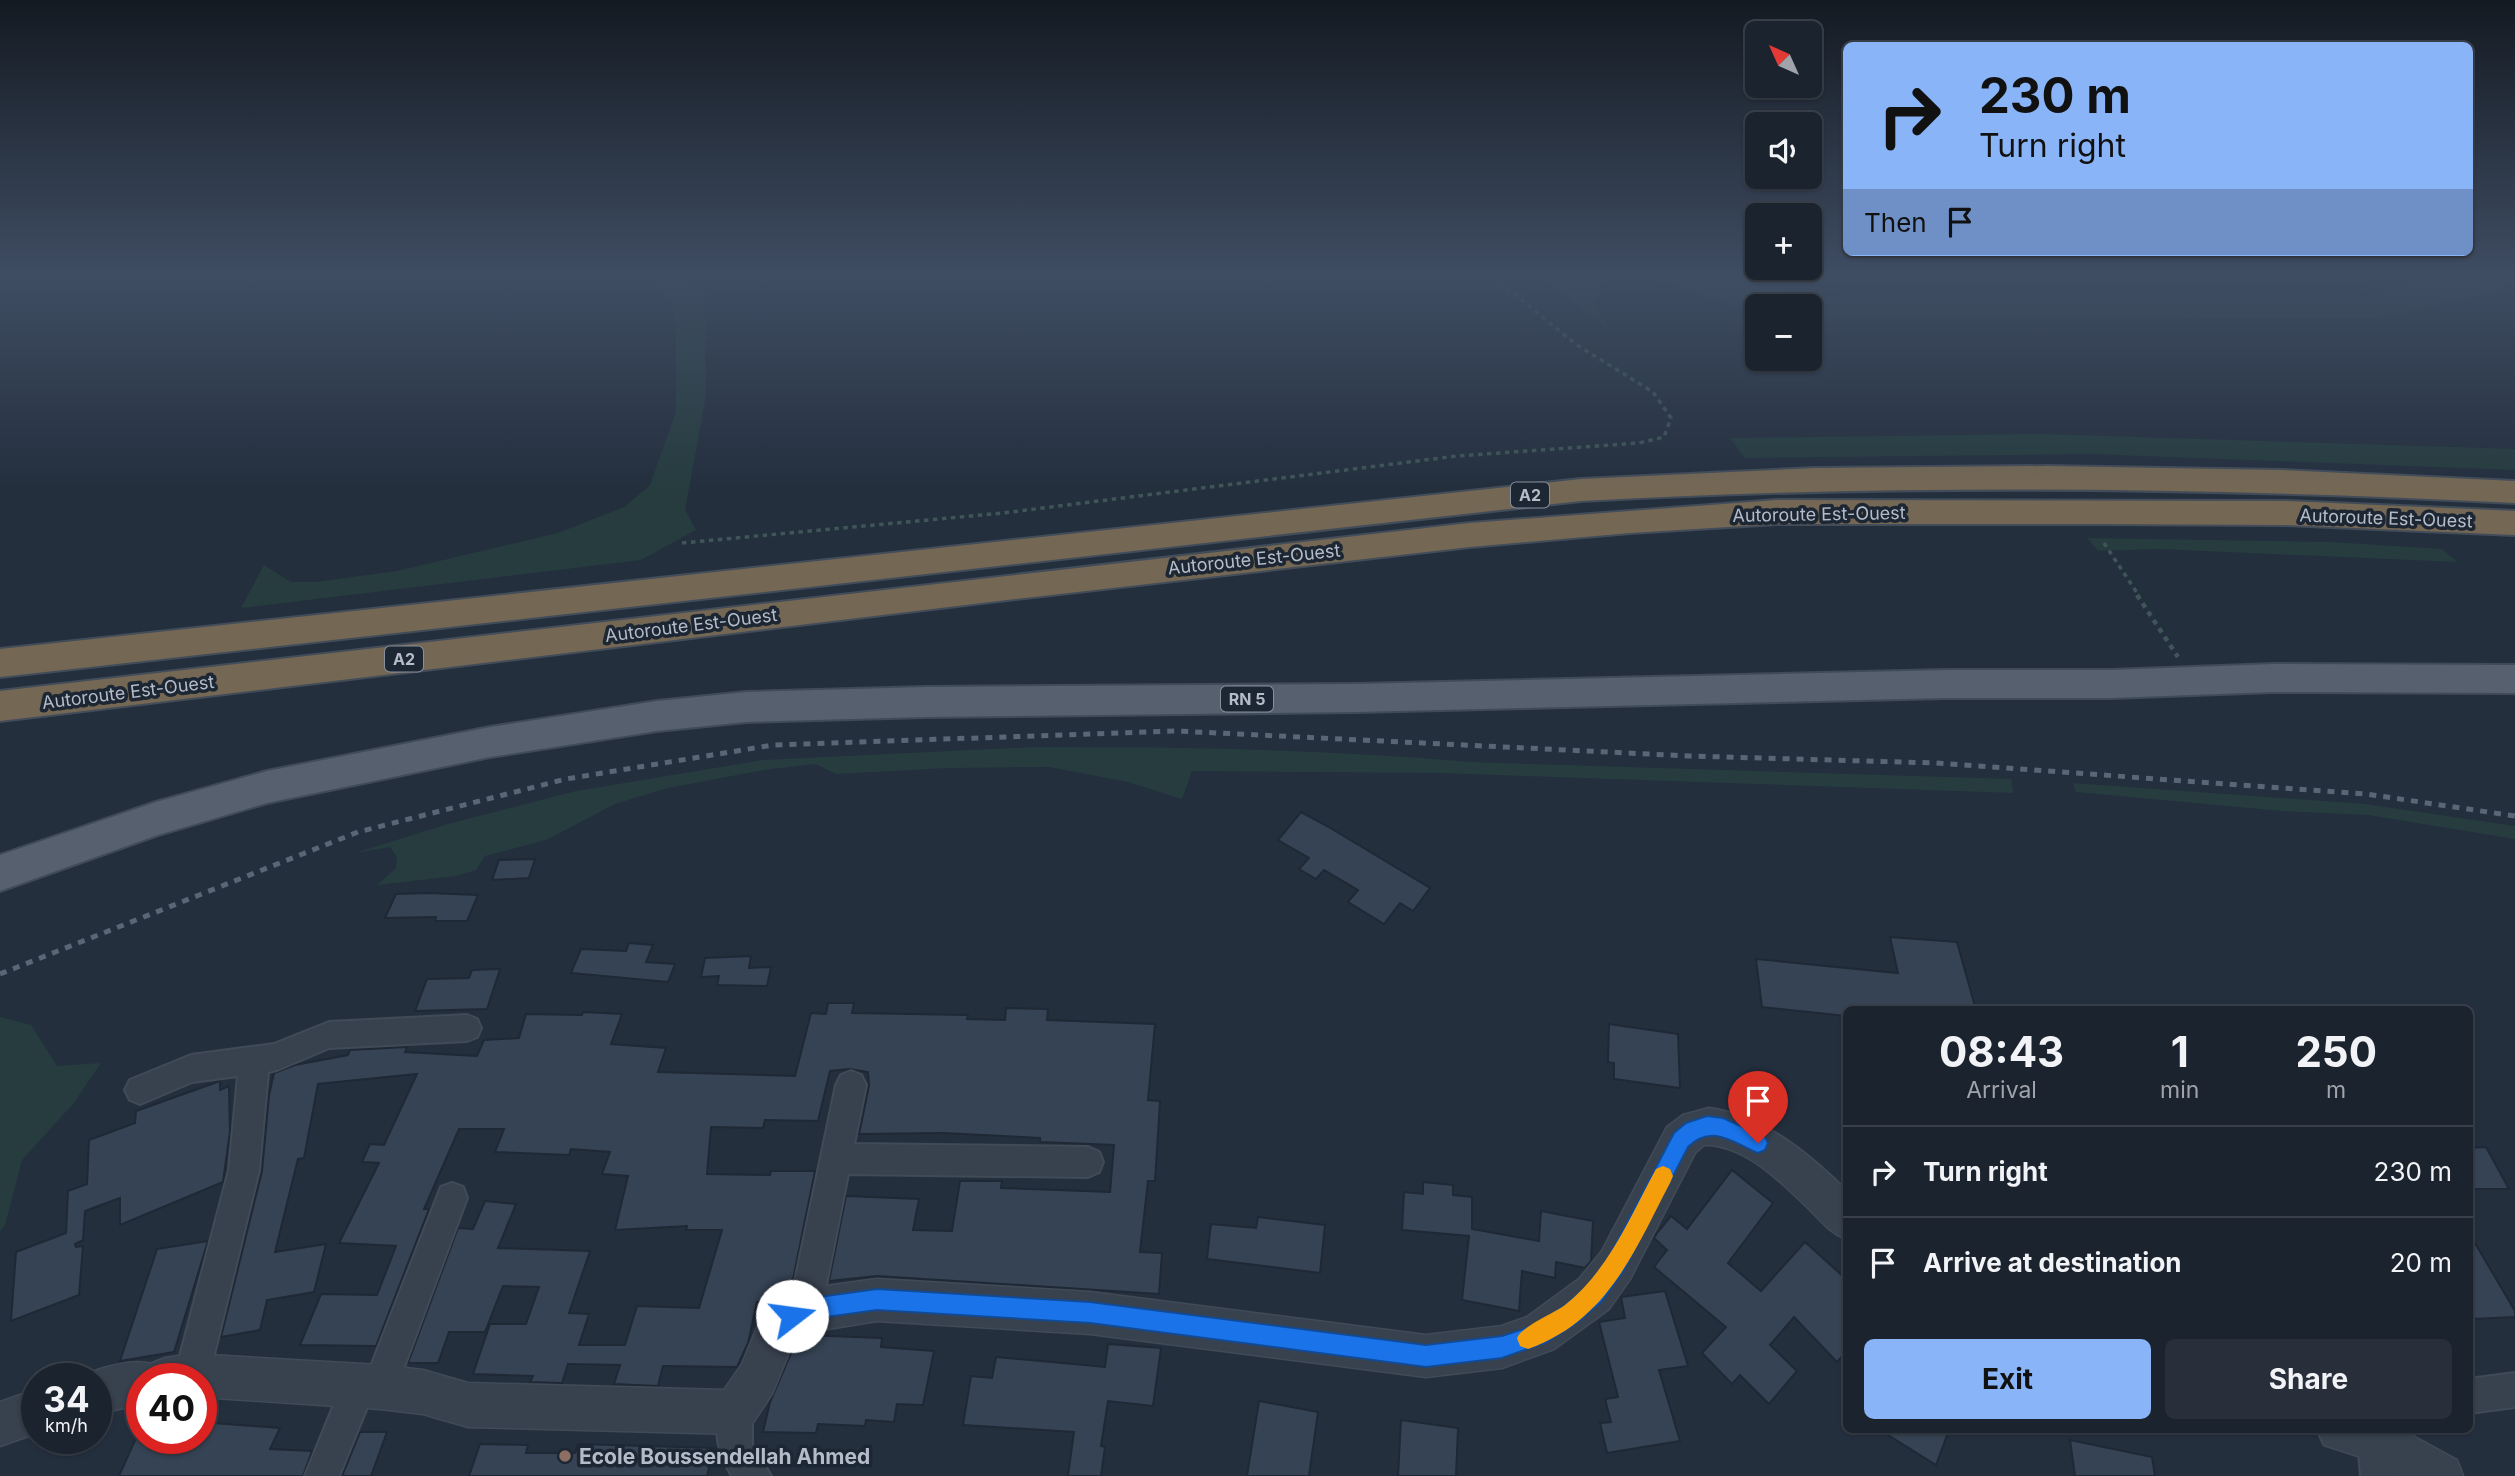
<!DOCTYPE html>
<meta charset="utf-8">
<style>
:root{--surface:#1b232e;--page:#282f3a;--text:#f1f3f6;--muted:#a0a4aa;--line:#39404a;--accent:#8ab4f8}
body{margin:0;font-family:Inter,sans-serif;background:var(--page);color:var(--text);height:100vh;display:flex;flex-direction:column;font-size:26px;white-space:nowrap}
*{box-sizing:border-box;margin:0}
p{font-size:23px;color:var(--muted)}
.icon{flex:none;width:38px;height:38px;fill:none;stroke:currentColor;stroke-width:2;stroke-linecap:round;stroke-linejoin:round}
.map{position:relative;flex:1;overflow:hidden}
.panel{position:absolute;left:1843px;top:1006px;width:630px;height:427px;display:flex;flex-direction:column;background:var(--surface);border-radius:10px;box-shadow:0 2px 5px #0004,0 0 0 2px var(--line)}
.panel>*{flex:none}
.banner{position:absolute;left:1843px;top:42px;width:630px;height:214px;border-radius:10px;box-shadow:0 2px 5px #0004,0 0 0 2px var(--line);background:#8ab4f8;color:#111;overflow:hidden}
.needle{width:46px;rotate:315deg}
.controls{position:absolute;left:1745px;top:21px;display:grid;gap:14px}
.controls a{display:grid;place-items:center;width:77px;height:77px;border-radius:10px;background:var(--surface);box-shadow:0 2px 5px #0004,0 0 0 2px var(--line);font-size:35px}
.speed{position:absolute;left:21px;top:1363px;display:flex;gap:14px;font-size:35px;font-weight:700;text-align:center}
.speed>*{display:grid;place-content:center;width:91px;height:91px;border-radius:50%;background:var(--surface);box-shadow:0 2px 5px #0004,0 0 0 2px var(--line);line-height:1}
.speed small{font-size:18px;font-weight:400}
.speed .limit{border:10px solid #d22;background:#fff;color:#111}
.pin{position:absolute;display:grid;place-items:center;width:60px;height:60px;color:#fff;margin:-72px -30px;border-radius:50% 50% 50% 0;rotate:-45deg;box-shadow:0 0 7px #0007}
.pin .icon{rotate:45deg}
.me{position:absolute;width:77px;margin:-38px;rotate:75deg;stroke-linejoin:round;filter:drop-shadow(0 0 5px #0008)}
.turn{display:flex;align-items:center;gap:24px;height:147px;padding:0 21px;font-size:32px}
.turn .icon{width:91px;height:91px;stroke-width:2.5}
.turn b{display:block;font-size:49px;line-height:60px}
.then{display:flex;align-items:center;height:66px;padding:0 21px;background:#0003;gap:14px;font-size:26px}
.eta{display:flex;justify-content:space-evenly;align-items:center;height:119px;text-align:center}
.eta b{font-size:42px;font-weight:700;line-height:49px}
.primary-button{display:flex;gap:14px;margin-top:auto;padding:14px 21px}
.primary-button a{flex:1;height:80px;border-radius:10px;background:var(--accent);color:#111;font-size:28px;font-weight:700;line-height:80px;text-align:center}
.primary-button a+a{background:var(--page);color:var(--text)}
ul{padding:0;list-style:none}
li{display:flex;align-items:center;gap:21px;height:91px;padding:0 21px;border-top:2px solid var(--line)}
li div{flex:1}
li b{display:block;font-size:26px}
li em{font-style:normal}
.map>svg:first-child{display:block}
.green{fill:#263c3f}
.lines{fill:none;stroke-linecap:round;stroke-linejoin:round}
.river{fill:#17263c;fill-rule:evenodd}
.building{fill:#364354;stroke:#1f2835;stroke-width:2}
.minor-casing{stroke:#414a57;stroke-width:4}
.tertiary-casing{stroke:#414a57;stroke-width:3}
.primary-casing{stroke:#414a57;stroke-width:4}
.motorway-casing{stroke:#434c59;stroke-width:4}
.path-far1{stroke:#3f5557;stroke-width:3.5;stroke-dasharray:4.5 4.5;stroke-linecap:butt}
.path{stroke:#3f5557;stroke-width:4.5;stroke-dasharray:5 5;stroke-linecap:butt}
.minor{fill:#38414e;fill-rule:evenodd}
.tertiary{fill:#38414e;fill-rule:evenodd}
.primary{fill:#56606e;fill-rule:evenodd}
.motorway{fill:#746855;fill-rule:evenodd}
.rail{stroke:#5a6575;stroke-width:5;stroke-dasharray:7 7;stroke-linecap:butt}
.route{fill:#1a73e8;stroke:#114b97;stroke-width:2}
.slow{fill:#f59e0b}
.education-dot{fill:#8d6e63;stroke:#1d2633;stroke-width:2.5}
.labels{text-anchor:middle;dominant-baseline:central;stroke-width:7;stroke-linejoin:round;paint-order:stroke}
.shield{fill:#1d2633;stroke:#878f9c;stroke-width:2}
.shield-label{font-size:16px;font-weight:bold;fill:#b4bcc9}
.street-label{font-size:18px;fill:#b4bcc9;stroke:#1d2633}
.near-poi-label{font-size:21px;font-weight:bold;fill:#b4bcc9;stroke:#1d2633;text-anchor:start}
</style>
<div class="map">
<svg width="2515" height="1476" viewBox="0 0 2515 1476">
<rect width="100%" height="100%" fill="#242f3e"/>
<path class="green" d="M 1545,279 L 1610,279 L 1596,290 L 1594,304 L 1611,333 Z
M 1654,279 L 1750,279 L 1797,297 L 2359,300 L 2435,279 L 2514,279 L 2498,291 L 2380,318 L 1810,317 L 1810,306 L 1757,306 L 1757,312 Z
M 655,283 L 705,288 L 706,396 L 685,510 L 696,530 L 641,560 L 241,608 L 264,565 L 291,582 L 315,582 L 397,571 L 558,533 L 624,507 L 650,485 L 676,412 L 676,329 L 671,299 Z
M 2043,434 L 2515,449 L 2515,470 L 2093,454 L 1745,458 L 1730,438 Z
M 2087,538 L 2331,542 L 2442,549 L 2457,562 L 2159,549 L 2098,551 Z
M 1036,747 C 1181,747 1326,749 1471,762 L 2011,779 L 2013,793 L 1441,773 L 1192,771 L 1182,799 L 1128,782 L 1049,767 L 947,768 L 837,774 L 815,764 L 764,770 L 668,788 L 615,804 L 546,840 L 485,856 L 476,870 L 456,876 L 377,885 L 396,868 L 397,857 L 390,847 L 355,853 L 448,824 L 576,791 L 763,760 Z
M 2073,783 L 2365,804 L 2515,826 L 2515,839 L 2368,815 L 2282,811 L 2076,792 Z
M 0,1017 L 31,1025 L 57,1066 L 101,1063 L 73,1104 L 22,1160 L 5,1225 L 0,1231 Z"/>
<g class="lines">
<path class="river" d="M 1809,279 L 2373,279 L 2368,286 L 2343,293 L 1969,292 L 1825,288 L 1814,286 Z"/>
</g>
<path class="building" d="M 1301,812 L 1327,826 L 1430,888 L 1413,911 L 1400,903 L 1384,924 L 1348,902 L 1358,890 L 1324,870 L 1316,879 L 1299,869 L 1309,858 L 1278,840 Z
M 535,859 L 529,878 L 492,880 L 499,860 Z
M 396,894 L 428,893 L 478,895 L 467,921 L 435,921 L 436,917 L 385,918 Z
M 1890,937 L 1957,942 L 1976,1010 L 1846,1010 L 1846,1016 L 1762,1007 L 1756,959 L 1898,973 Z
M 629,943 L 653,945 L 646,962 L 675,964 L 668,982 L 571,973 L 581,949 L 626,951 Z
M 751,956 L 749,968 L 771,967 L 767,986 L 717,985 L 719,976 L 701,977 L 705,958 Z
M 500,969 L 487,1009 L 415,1011 L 427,979 L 469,978 L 472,970 Z
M 828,1003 L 854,1003 L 852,1013 L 968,1015 L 967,1019 L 1005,1020 L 1006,1008 L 1048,1009 L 1047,1020 L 1155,1024 L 1148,1100 L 1160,1101 L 1155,1181 L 1148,1181 L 1140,1252 L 1162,1253 L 1159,1294 L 877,1276 L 829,1281 L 846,1196 L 919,1199 L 913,1230 L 952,1231 L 960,1181 L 1002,1181 L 1001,1188 L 1110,1192 L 1114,1145 L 1040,1142 L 1040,1138 L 943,1133 L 859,1134 L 869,1086 L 868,1072 L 850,1069 L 830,1071 L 818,1121 L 765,1120 L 763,1128 L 711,1127 L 707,1174 L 770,1175 L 771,1171 L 815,1171 L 790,1294 L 771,1302 L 757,1302 L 748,1343 L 737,1367 L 663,1366 L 658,1386 L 614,1384 L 620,1365 L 568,1364 L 562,1383 L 530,1382 L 533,1376 L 473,1374 L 490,1324 L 526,1324 L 539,1287 L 503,1286 L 485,1332 L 449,1332 L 438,1363 L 408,1363 L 458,1228 L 473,1229 L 485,1201 L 516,1204 L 498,1248 L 590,1251 L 569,1313 L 589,1314 L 579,1345 L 625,1345 L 637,1306 L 699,1308 L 722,1230 L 686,1230 L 687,1226 L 615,1230 L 628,1176 L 602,1174 L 610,1152 L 571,1149 L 569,1155 L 495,1152 L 504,1129 L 459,1129 L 424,1209 L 429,1209 L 376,1346 L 300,1345 L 321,1294 L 377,1295 L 396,1246 L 339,1243 L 379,1163 L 362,1162 L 370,1144 L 384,1145 L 417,1074 L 318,1084 L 304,1158 L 298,1159 L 275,1252 L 326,1244 L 314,1292 L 267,1300 L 260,1330 L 221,1337 L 262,1171 L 269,1095 L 274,1073 L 295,1065 L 348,1055 L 350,1050 L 407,1047 L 405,1052 L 477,1056 L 484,1040 L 519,1038 L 526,1014 L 582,1015 L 583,1012 L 622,1014 L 611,1044 L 666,1048 L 658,1072 L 795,1076 L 811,1013 L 826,1014 Z
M 1609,1024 L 1678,1034 L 1680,1088 L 1614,1079 L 1614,1063 L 1608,1062 Z
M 220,1081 L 220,1090 L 229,1086 L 230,1132 L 223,1182 L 120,1225 L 120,1198 L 85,1211 L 83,1240 L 75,1244 L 76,1247 L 83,1246 L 79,1295 L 11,1321 L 16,1252 L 66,1233 L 68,1191 L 87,1184 L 89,1140 L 135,1123 L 136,1111 Z
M 2486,1147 L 2509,1189 L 2469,1189 L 2469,1148 Z
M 1732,1170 L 1773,1203 L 1728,1263 L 1761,1291 L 1805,1242 L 1846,1279 L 1846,1352 L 1837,1362 L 1794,1317 L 1770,1345 L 1797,1371 L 1769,1404 L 1740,1375 L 1732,1384 L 1702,1353 L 1726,1327 L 1654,1267 L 1667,1250 L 1654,1238 L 1657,1233 L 1671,1216 L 1687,1229 Z
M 1423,1182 L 1453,1185 L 1453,1195 L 1472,1197 L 1472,1229 L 1539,1241 L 1541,1211 L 1593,1221 L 1591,1261 L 1585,1268 L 1556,1262 L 1555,1278 L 1522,1271 L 1519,1311 L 1462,1300 L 1469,1236 L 1402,1230 L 1404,1192 L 1423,1194 Z
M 1258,1217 L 1325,1225 L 1320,1273 L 1207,1259 L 1211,1224 L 1256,1228 Z
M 2469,1233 L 2515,1311 L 2515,1317 L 2473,1319 L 2469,1312 Z
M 208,1241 L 174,1352 L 120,1361 L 157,1249 Z
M 1665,1291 L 1688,1366 L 1659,1370 L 1680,1441 L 1607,1453 L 1600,1423 L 1611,1422 L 1605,1399 L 1618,1397 L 1599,1322 L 1625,1318 L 1621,1297 Z
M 804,1335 L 882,1338 L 881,1347 L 934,1351 L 923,1405 L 897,1404 L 894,1422 L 866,1420 L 865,1426 L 818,1424 L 816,1433 L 763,1432 L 770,1402 L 795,1344 Z
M 1108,1344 L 1161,1348 L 1153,1406 L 1108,1401 L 1101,1446 L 1105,1447 L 1101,1476 L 1068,1476 L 1074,1432 L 963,1425 L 971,1376 L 992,1378 L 996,1357 L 1105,1367 Z
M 1259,1401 L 1318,1412 L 1309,1476 L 1247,1476 Z
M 1401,1420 L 1458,1428 L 1456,1476 L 1398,1476 Z
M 213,1423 L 280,1428 L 270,1449 L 312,1451 L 303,1476 L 119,1476 L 136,1438 L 205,1438 Z
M 1880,1430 L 1949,1430 L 1936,1465 Z
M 360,1432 L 387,1432 L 371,1476 L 342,1476 Z
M 2070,1440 L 2152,1457 L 2155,1476 L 2075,1476 Z
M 480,1444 L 528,1445 L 526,1453 L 575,1453 L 578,1444 L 714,1448 L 707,1476 L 469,1476 Z"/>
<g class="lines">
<defs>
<path id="minor" d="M 467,1015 L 477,1019 L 481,1028 L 477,1037 L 467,1041 L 329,1048 L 277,1070 L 268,1072 L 259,1170 L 209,1375 L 201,1388 L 201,1379 L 177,1379 L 175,1375 L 229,1170 L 238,1076 L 192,1082 L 140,1104 L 130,1100 L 125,1090 L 130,1080 L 191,1055 L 274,1044 L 329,1022 Z
M 851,1071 L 861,1075 L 866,1085 L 854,1144 L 1088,1147 L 1099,1152 L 1103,1162 L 1099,1172 L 1088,1177 L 848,1174 L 821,1310 L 816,1321 L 805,1326 L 794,1321 L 789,1310 L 836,1085 L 841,1075 Z
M 452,1183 L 463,1187 L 467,1198 L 392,1399 L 380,1404 L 370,1400 L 339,1476 L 305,1476 L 346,1375 L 358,1370 L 368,1374 L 441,1187 Z
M 2515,1373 L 2515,1407 L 2469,1413 L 2469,1379 Z
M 735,1395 L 747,1400 L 752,1412 L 752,1444 L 771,1476 L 732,1476 C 717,1452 712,1427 723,1400 Z
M 2357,1430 L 2391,1430 L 2395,1476 L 2361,1476 Z"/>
<path id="tertiary" d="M 1709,1108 C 1764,1116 1808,1153 1846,1190 L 1846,1239 C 1828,1232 1819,1218 1805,1205 C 1779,1180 1743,1144 1704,1145 L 1695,1153 L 1630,1279 L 1609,1309 L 1554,1349 L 1502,1368 L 1426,1377 L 1090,1334 L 877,1321 L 803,1333 L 793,1343 L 772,1394 L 750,1427 L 735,1434 L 468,1427 L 423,1414 L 380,1409 L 201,1397 L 201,1379 L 142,1379 L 142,1404 L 96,1414 L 96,1379 L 80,1379 C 91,1369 136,1358 150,1364 L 165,1358 L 192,1354 L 380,1365 L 423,1370 L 468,1383 L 724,1390 L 742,1364 L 763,1313 L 776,1301 L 819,1287 L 877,1279 L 1090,1292 L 1426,1335 L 1502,1326 L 1527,1317 L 1579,1279 L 1602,1251 L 1667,1127 L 1683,1115 Z
M 37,1389 L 37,1433 L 0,1446 L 0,1402 Z
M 2317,1430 L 2402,1430 L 2457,1460 L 2463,1476 L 2397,1476 L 2367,1459 L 2324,1445 Z"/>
<path id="primary" d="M 2274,664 L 2515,665 L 2515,693 L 2274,692 L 2111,698 L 1946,698 L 1357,712 L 925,717 L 746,722 L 657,731 L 490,757 L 267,803 L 158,835 L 0,891 L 0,855 L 156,802 L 267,771 L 490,727 L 657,701 L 746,692 L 925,687 L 1357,684 L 1946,670 L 2111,670 Z"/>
<path id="motorway" d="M 2048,466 L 2282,470 L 2515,481 L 2515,503 C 2203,487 1893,484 1581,501 L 0,677 L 0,649 L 1581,479 L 1815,468 Z
M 1777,500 L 2286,501 L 2515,511 L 2515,535 L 2286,525 L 2094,524 L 1777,524 L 1630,533 L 1470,547 L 1015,599 L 0,721 L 0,691 L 1470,523 Z"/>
</defs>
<use href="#minor" class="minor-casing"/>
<use href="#tertiary" class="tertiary-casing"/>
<use href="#primary" class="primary-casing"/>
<use href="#motorway" class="motorway-casing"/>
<path class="path-far1" d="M 682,543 L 1003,513 L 1457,456 L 1639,443 L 1664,437 L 1671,418 L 1653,392 L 1577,345 L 1496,279
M 2104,543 L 2139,596"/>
<path class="path" d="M 2137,595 L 2178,657"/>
<use href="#minor" class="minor"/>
<use href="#tertiary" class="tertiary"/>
<use href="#primary" class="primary"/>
<use href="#motorway" class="motorway"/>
<path class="rail" d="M 0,974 L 358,832 L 566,779 L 773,745 L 1177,731 L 1689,756 L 1936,763 L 2366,794 L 2515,816"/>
</g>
<linearGradient id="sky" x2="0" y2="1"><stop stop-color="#141a22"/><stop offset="0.57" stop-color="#3f4d63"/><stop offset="1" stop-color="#3f4d63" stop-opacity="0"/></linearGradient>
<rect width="2515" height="486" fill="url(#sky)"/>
<path class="route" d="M 1707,1116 L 1723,1118 L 1765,1137 L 1768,1143 L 1765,1150 L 1758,1153 C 1732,1142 1712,1124 1688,1147 L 1623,1272 L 1601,1302 L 1578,1322 L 1547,1342 L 1502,1358 L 1426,1367 L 1090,1323 L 877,1310 L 819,1318 L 792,1326 L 784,1323 L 781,1316 L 784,1308 L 819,1297 L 877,1289 L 1090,1302 L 1426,1345 L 1502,1336 L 1533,1326 L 1563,1307 L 1587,1287 L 1609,1257 L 1674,1133 L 1686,1123 Z"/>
<path class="slow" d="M 1663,1166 L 1670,1169 L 1673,1176 L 1670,1183 C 1634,1252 1607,1321 1528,1349 L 1520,1346 L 1517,1338 C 1522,1326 1553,1314 1565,1305 C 1609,1270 1630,1217 1656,1169 Z"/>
<circle class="education-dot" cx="565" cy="1456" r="7"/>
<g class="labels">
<g class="shield">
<rect x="1511" y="482.5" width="38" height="25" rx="5"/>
<rect x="385" y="646.5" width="38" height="25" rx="5"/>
<rect x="1221" y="686.5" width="52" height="25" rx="5"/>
</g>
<g class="shield-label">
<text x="1530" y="495">A2</text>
<text x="404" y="659">A2</text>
<text x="1247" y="699">RN 5</text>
</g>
<g class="street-label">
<text transform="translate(1819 514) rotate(-1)">Autoroute Est-Ouest</text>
<text transform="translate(2386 518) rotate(2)">Autoroute Est-Ouest</text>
<text transform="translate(1254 559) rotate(-6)">Autoroute Est-Ouest</text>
<text transform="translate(691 625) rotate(-7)">Autoroute Est-Ouest</text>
<text transform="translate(128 692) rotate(-7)">Autoroute Est-Ouest</text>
</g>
<g class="near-poi-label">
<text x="579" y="1456">Ecole Boussendellah Ahmed</text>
</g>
</g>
</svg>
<div class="controls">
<a><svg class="needle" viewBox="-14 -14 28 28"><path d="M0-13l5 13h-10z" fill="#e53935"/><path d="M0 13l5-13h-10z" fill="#a0a4aa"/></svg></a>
<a><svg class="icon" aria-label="sound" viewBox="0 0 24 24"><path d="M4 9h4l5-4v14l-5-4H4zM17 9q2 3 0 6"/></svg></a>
<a>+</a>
<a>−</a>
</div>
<div class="speed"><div>34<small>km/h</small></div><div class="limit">40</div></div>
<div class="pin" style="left:1758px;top:1143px;background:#d93025"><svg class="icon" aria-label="arrive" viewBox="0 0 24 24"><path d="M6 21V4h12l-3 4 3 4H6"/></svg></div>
<svg class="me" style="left:792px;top:1316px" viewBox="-20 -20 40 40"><circle r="19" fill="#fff"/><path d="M0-13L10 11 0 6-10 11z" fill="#1a73e8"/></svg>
<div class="banner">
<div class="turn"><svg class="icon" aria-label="right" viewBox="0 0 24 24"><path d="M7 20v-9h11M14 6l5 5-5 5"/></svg><div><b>230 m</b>Turn right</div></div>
<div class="then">Then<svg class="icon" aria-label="arrive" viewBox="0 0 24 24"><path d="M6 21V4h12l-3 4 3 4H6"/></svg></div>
</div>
<section class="panel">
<div class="eta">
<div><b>08:43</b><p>Arrival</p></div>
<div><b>1</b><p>min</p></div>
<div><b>250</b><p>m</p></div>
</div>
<ul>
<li><svg class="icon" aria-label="right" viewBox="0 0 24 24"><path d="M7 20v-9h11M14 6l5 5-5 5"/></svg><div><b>Turn right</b></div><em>230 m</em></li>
<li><svg class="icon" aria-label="arrive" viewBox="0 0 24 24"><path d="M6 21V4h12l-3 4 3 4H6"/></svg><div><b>Arrive at destination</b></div><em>20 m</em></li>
</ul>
<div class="primary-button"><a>Exit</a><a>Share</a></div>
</section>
</div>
